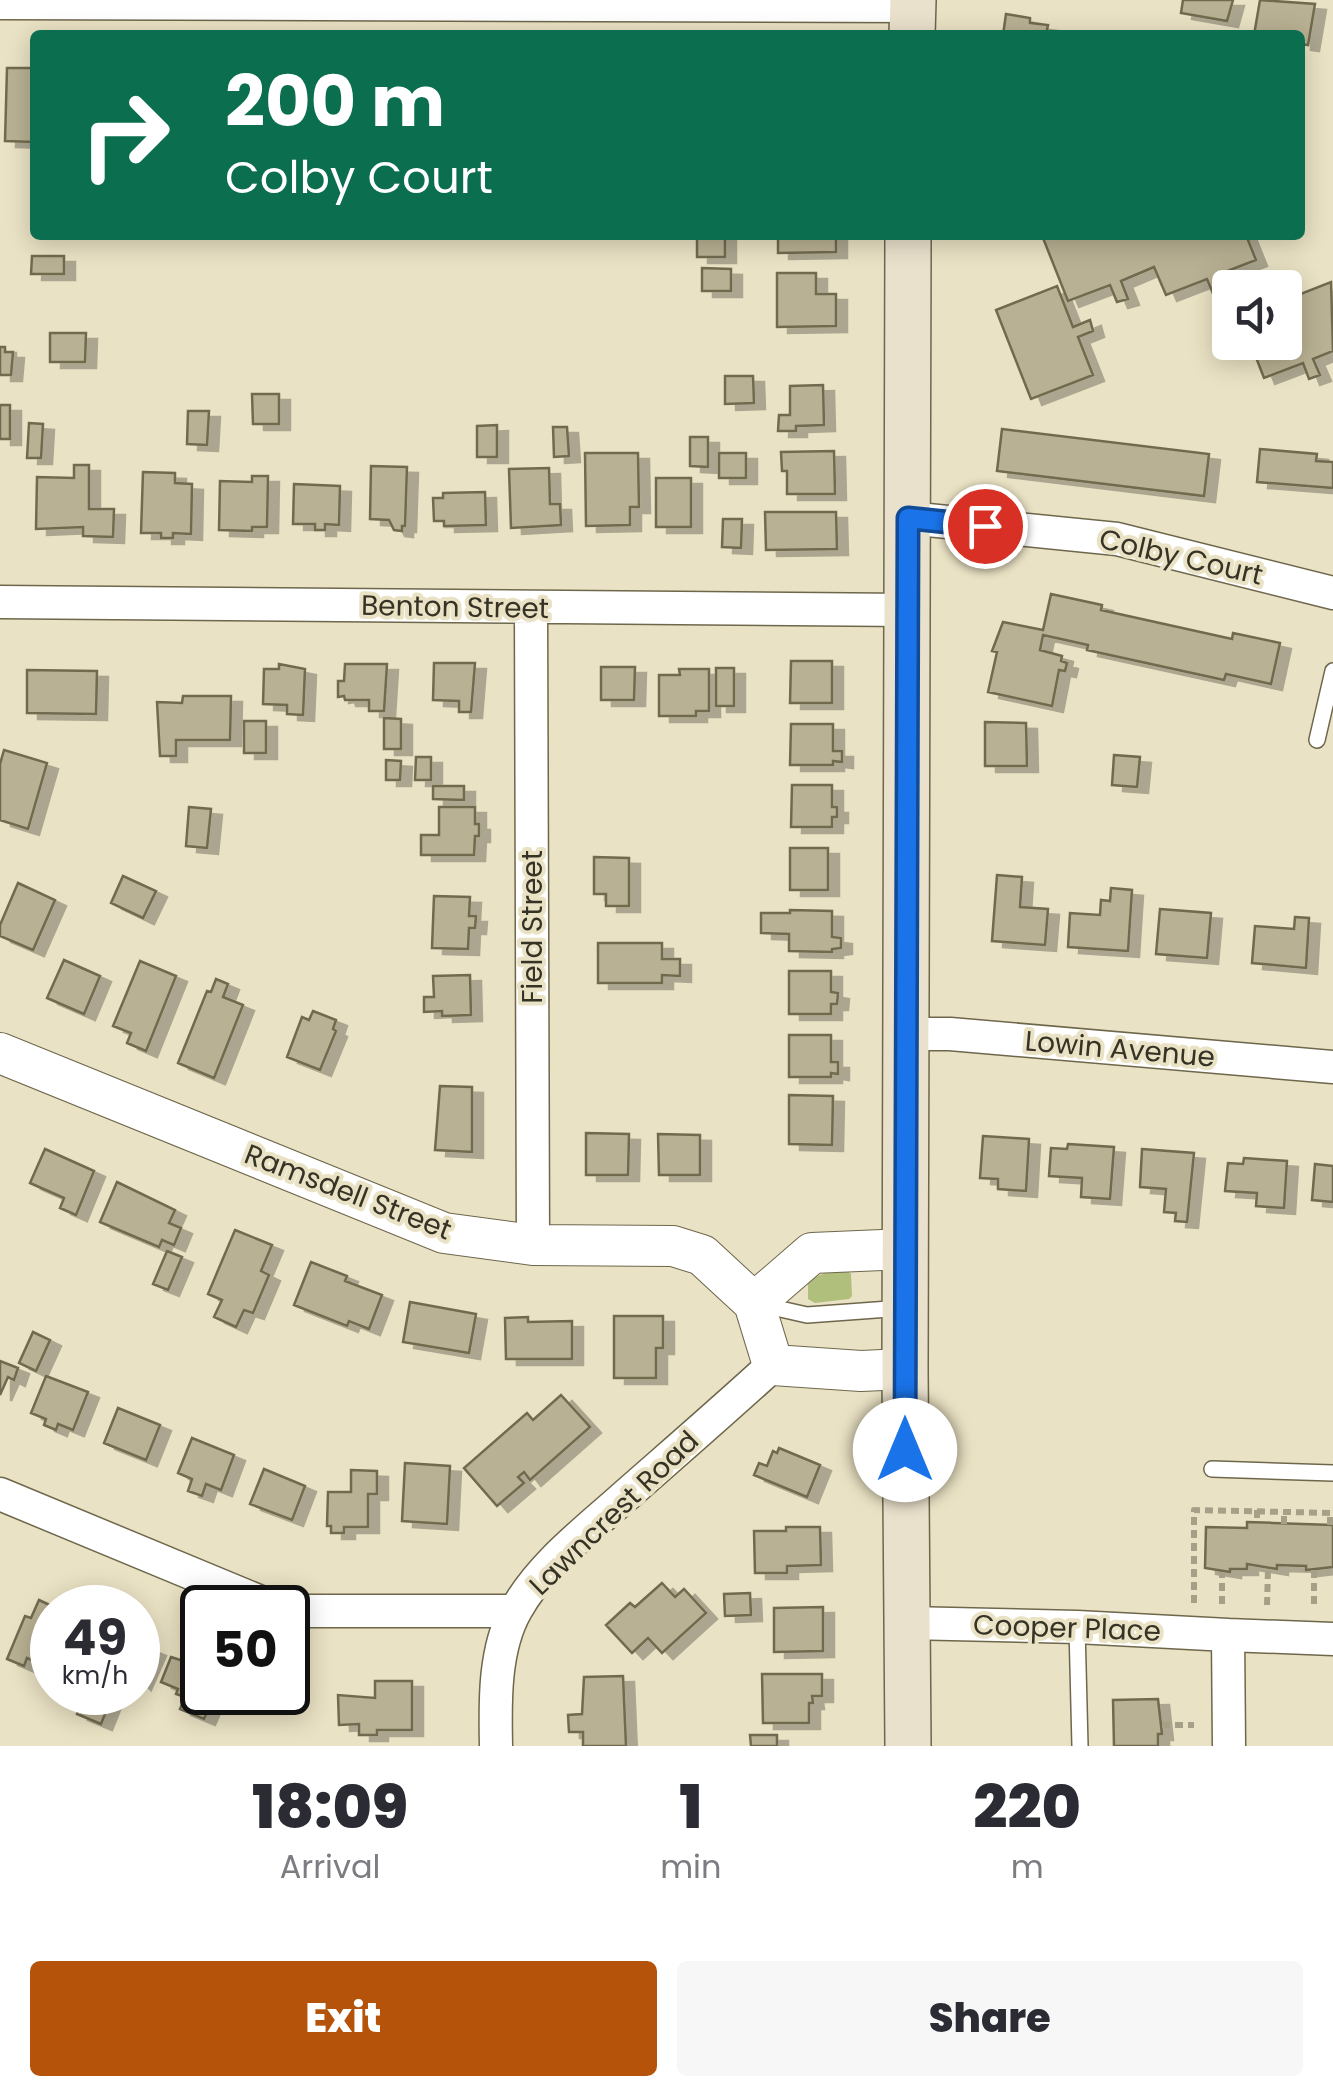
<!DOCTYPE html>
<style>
:root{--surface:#fff;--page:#f7f7f7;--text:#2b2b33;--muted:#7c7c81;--accent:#b45309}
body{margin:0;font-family:Poppins,sans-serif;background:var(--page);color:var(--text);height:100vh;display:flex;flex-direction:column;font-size:38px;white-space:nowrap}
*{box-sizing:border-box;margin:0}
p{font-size:32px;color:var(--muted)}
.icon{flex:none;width:55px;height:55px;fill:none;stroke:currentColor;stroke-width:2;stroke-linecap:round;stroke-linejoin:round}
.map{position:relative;height:1746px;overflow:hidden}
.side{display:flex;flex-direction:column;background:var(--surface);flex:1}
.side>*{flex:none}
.guide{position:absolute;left:30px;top:30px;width:1275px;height:210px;border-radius:10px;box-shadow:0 5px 25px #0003;background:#0b6e4f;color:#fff;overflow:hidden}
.controls{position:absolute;left:1212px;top:270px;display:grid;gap:20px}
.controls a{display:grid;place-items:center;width:90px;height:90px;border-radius:10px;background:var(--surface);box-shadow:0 5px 25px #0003;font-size:50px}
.speed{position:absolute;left:30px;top:1585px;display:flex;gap:20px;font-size:50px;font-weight:700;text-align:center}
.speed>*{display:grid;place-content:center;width:130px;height:130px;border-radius:50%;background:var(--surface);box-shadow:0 5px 25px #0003;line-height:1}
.speed small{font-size:25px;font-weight:400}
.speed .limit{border:5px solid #111;border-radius:15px;background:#fff;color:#111}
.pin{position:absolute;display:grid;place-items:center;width:85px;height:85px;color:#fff;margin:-42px;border:5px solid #fff;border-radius:50%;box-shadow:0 2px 10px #0007}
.me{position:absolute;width:110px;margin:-55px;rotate:0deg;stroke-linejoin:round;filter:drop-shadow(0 0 8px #0008)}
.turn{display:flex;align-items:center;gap:35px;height:210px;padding:0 30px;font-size:45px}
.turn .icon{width:130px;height:130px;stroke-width:2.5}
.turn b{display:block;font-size:70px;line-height:85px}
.eta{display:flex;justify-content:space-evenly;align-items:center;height:170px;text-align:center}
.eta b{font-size:60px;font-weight:800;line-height:70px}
.cta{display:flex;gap:20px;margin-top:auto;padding:20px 30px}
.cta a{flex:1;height:115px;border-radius:10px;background:var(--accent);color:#fff;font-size:40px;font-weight:800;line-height:115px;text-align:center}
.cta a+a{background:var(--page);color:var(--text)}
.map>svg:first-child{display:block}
.green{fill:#b0c07c}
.building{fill:#b9b193;stroke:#726b4f;stroke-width:2.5;filter:url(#shadow)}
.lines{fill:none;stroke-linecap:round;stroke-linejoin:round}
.service-casing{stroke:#6e674c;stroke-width:18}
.minor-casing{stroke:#6e674c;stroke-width:35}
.tertiary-casing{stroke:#6e674c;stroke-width:42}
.secondary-casing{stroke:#6e674c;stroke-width:48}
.path{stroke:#a7a089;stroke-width:6;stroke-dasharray:8 5;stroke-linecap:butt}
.service{stroke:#fff;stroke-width:15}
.minor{stroke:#fff;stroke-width:32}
.tertiary{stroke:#fff;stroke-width:40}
.secondary{stroke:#eae1cc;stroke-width:45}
.route-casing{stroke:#114b97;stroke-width:25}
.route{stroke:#1a73e8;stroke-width:18}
.labels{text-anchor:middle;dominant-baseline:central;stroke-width:8;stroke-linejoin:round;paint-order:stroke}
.street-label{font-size:28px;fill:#353226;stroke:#eae2c4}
</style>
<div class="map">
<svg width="1333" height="1746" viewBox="0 0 1333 1746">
<defs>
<filter id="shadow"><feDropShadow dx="11" dy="6" stdDeviation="0" flood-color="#0004"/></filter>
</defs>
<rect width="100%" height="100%" fill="#eae2c4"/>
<path class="green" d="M 846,1270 L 851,1274 L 852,1296 L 849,1299 L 815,1303 L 808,1299 L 808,1282 C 820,1273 831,1271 846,1270 Z"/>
<path class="building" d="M 1183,0 L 1233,0 L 1227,21 L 1181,13 Z
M 1260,0 L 1315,4 L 1308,45 L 1300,44 L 1300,35 L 1254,35 Z
M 1006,14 L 1030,18 L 1030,23 L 1048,25 L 1046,35 L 1003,35 Z
M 7,68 L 35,68 L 35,142 L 5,141 Z
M 697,235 L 725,235 L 725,257 L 697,257 Z
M 778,235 L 836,235 L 836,252 L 778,253 Z
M 1050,235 L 1246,235 L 1256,260 L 1217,275 L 1223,292 L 1214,296 L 1207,279 L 1166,295 L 1154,267 L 1121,281 L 1128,299 L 1117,302 L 1110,285 L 1068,301 L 1043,238 Z
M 32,256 L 64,256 L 64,274 L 31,274 Z
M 702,268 L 731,269 L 731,291 L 702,291 Z
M 777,273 L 816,273 L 816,294 L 836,294 L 836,326 L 777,327 Z
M 1331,282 L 1333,351 L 1313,359 L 1320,375 L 1309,379 L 1303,363 L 1264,378 L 1250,342 L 1285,342 L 1285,300 Z
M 1057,286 L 1073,327 L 1090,320 L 1093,331 L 1078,337 L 1093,375 L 1031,399 L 996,310 Z
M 50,333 L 86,333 L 85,362 L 50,362 Z
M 0,347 L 5,347 L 5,352 L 13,352 L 11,375 L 0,375 Z
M 725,376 L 753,376 L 754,403 L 725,404 Z
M 823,385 L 824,425 L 796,426 L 796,431 L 778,431 L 779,415 L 790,415 L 790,386 Z
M 252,394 L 279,394 L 279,424 L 253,424 Z
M 0,405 L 10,405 L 10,439 L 0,439 Z
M 188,411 L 209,411 L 207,445 L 187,444 Z
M 29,423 L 43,424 L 41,458 L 27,458 Z
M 497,425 L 497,457 L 477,457 L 477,426 Z
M 553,427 L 567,427 L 569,456 L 554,457 Z
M 1002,429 L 1209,454 L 1204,496 L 997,471 Z
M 690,437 L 708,437 L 708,467 L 690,466 Z
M 1260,449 L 1317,454 L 1316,461 L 1333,462 L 1333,488 L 1257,482 Z
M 834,451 L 835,494 L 787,494 L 787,471 L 782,471 L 781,452 Z
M 585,453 L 638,453 L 639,507 L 630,507 L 630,525 L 586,526 Z
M 719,453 L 746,453 L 746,478 L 719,478 Z
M 74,465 L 89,465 L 89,509 L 114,509 L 113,537 L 83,536 L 83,527 L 36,529 L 37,477 L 74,478 Z
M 371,466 L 407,467 L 405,526 L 402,526 L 402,531 L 394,530 L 389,520 L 370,519 Z
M 549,468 L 550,504 L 560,504 L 561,525 L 511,528 L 509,469 Z
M 143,472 L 175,473 L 175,483 L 192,484 L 191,534 L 173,533 L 173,538 L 161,538 L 161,533 L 141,533 Z
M 252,476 L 268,476 L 267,527 L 252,527 L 252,531 L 219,530 L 220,481 L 252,482 Z
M 656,478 L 691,478 L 691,527 L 656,527 Z
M 294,484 L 340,486 L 339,525 L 325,524 L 325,530 L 315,530 L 315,524 L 293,524 Z
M 485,492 L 486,525 L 444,526 L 444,521 L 434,521 L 433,498 L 443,498 L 443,493 Z
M 765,512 L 836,512 L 837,549 L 766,550 Z
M 723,519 L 742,519 L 741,548 L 722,547 Z
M 1051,594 L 1102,605 L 1101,610 L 1232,639 L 1233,633 L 1280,643 L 1271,684 L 1226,674 L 1224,680 L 1087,650 L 1088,645 L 1043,635 L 1040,650 L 1062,656 L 1061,661 L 1067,663 L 1065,671 L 1059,670 L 1052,706 L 988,692 L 997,652 L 992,651 L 1003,622 L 1043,630 Z
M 791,661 L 832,661 L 832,703 L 790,703 Z
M 434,663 L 475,663 L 471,712 L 459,712 L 459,701 L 433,700 Z
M 279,664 L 305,669 L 303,715 L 287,714 L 287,705 L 263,704 L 264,669 L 279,669 Z
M 345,664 L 387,664 L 384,711 L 369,711 L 369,700 L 345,700 L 344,696 L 338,697 L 338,681 L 344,681 Z
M 601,667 L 635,667 L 634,700 L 601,700 Z
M 716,668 L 734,668 L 734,706 L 716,706 Z
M 679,669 L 709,669 L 709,711 L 696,711 L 696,716 L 659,716 L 659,675 L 680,675 Z
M 27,670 L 97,671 L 96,714 L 27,713 Z
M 183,696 L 231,696 L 230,740 L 176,740 L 176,756 L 160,756 L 157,702 L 182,703 Z
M 384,718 L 401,719 L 401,749 L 384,749 Z
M 244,721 L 266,721 L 266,753 L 244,753 Z
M 985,722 L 1026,723 L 1027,766 L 985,766 Z
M 791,724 L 833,724 L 833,751 L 842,751 L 842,762 L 833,761 L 833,765 L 790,765 Z
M 4,750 L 47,763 L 28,829 L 0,820 L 0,764 Z
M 1114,755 L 1140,757 L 1137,787 L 1112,785 Z
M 416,757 L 431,757 L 431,780 L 415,780 Z
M 386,760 L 401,761 L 400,780 L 386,780 Z
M 792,785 L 832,785 L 832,807 L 837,807 L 837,817 L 832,817 L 832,827 L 791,827 Z
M 433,786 L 464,786 L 464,800 L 433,799 Z
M 189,807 L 211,809 L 207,848 L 186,846 Z
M 439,807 L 475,807 L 475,824 L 479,824 L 479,836 L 475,836 L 474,855 L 421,855 L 421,835 L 439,835 Z
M 790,848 L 828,848 L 828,890 L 790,890 Z
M 594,857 L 629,858 L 629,906 L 606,906 L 606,894 L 594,894 Z
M 997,875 L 1022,877 L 1020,907 L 1048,909 L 1045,945 L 992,941 Z
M 123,876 L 156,891 L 143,918 L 111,903 Z
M 18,883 L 55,900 L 33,950 L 0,936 L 0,925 Z
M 1111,888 L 1132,890 L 1128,951 L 1068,947 L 1070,913 L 1100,915 L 1101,900 L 1110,901 Z
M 434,896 L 470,897 L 469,916 L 476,916 L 475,928 L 469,928 L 468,949 L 432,948 Z
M 1160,909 L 1211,913 L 1207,958 L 1156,954 Z
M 790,910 L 832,911 L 832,937 L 841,938 L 841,948 L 832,949 L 832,952 L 789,951 L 789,934 L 761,933 L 761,913 L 790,913 Z
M 1295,917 L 1309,918 L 1306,968 L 1252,963 L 1255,926 L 1294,929 Z
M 598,943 L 662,943 L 662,959 L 680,959 L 680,976 L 662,975 L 662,983 L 598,983 Z
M 64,960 L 100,976 L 84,1014 L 47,998 Z
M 140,961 L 176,976 L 146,1051 L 127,1043 L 131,1033 L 113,1026 Z
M 789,971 L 831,971 L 831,992 L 838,993 L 837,1004 L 831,1004 L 831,1014 L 789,1014 Z
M 470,975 L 471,1015 L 442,1016 L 442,1011 L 424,1012 L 424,997 L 434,997 L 433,976 Z
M 216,979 L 228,984 L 223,997 L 243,1005 L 214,1078 L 178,1063 L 207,991 L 211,992 Z
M 313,1011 L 336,1020 L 333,1029 L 336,1031 L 320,1070 L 287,1057 L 302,1017 L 309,1020 Z
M 789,1035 L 831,1035 L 831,1062 L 838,1062 L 838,1074 L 831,1073 L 831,1077 L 789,1077 Z
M 440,1086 L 472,1087 L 472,1152 L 435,1150 Z
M 789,1095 L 833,1096 L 832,1145 L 789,1144 Z
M 586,1133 L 629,1134 L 628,1175 L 586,1175 Z
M 658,1134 L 700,1135 L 700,1175 L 659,1175 Z
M 983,1136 L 1029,1139 L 1026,1191 L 998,1189 L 998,1179 L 980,1178 Z
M 1068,1144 L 1114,1147 L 1110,1199 L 1081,1197 L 1082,1178 L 1049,1176 L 1051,1148 L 1067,1149 Z
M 45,1149 L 94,1171 L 76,1215 L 60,1208 L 64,1198 L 30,1183 Z
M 1142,1149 L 1194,1153 L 1187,1222 L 1175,1221 L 1176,1213 L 1164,1212 L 1166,1189 L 1140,1187 Z
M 1244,1158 L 1287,1161 L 1284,1208 L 1256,1206 L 1257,1193 L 1225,1191 L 1228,1163 L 1243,1164 Z
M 1315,1164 L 1333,1166 L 1333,1202 L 1312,1200 Z
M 117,1182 L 175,1210 L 169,1223 L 181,1228 L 174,1245 L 162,1240 L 159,1247 L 100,1222 Z
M 235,1230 L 272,1245 L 261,1271 L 269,1275 L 253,1313 L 244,1310 L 236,1327 L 214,1317 L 222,1300 L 208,1294 Z
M 167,1251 L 182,1257 L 168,1290 L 153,1284 Z
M 311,1262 L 347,1276 L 345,1281 L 382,1295 L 369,1329 L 349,1321 L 347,1326 L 294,1305 Z
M 410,1302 L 476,1314 L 469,1353 L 403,1342 Z
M 614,1316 L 663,1316 L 663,1348 L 656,1348 L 656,1378 L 614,1378 Z
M 528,1317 L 528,1322 L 572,1321 L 572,1359 L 506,1359 L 505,1318 Z
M 33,1332 L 50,1340 L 36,1371 L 19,1363 Z
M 0,1361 L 18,1368 L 14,1380 L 8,1377 L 0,1395 Z
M 46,1376 L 88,1392 L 73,1430 L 58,1424 L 56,1430 L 44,1425 L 46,1419 L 31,1413 Z
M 561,1395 L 590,1427 L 530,1480 L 524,1472 L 518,1477 L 524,1483 L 497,1506 L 464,1468 L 527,1413 L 533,1420 Z
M 118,1408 L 160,1425 L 146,1460 L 104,1443 Z
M 192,1438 L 234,1455 L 221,1490 L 206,1484 L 202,1496 L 188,1491 L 192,1479 L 178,1473 Z
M 779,1448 L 820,1465 L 807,1497 L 754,1475 L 759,1463 L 767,1466 L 773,1451 L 777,1453 Z
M 405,1463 L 450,1466 L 447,1524 L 402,1521 Z
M 264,1469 L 305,1486 L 292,1520 L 250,1504 Z
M 351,1470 L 377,1471 L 377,1494 L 368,1494 L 368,1527 L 344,1527 L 344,1533 L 331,1533 L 331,1526 L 327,1526 L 328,1492 L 351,1492 Z
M 1247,1522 L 1333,1525 L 1333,1567 L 1306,1570 L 1306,1566 L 1277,1565 L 1277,1569 L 1247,1564 L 1247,1569 L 1230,1569 L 1230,1572 L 1205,1568 L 1206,1527 L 1247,1528 Z
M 786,1527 L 820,1527 L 821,1565 L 787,1566 L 787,1573 L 755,1573 L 754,1531 L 786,1531 Z
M 662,1583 L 675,1597 L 684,1589 L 706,1613 L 662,1653 L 648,1638 L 632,1653 L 606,1625 L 630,1603 L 635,1607 Z
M 750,1593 L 751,1615 L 725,1616 L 724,1594 Z
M 39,1600 L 56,1608 L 52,1608 L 52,1647 L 44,1643 L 36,1662 L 27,1658 L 24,1666 L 7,1659 L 25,1616 L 31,1618 Z
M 823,1607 L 823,1651 L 774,1652 L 774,1608 Z
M 138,1643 L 155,1650 L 140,1684 L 138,1682 Z
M 171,1657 L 202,1667 L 202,1692 L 216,1692 L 204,1719 L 180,1709 L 185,1697 L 176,1694 L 178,1689 L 161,1682 Z
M 762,1674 L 822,1674 L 822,1696 L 812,1696 L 813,1703 L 809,1703 L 809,1723 L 763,1723 Z
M 623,1676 L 626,1746 L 583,1746 L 583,1732 L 569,1732 L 568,1715 L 582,1714 L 584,1677 Z
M 375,1681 L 412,1681 L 412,1730 L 377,1730 L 377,1735 L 359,1735 L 359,1724 L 339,1725 L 338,1695 L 375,1698 Z
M 87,1692 L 111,1699 L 101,1724 L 77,1714 Z
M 1158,1699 L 1162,1734 L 1158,1734 L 1158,1746 L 1114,1746 L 1113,1700 Z
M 750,1735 L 777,1735 L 777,1746 L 751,1746 Z"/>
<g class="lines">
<defs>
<path id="service" d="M 1317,740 L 1333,671
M 758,1304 L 807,1315 L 903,1308
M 1212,1469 L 1333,1473
M 1077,1627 L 1080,1746"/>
<path id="minor" d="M 0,3 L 913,6
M 908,518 L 1117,539 L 1333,593
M 0,602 L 909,610
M 531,608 L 533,1245
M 906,1034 L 950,1034 L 1333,1067
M 0,1494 L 275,1608
M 288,1611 L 515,1611
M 907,1623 L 1077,1627 L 1228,1635
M 496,1746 C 495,1702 494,1649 516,1610 C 540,1566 586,1531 623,1498 C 673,1454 724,1410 773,1365
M 1229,1746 L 1228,1635 L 1333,1639"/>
<path id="tertiary" d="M 0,1053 L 444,1233 L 533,1245 L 673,1246 L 702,1255 L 754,1303 L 773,1365 L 861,1371 L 905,1369
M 754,1303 L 812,1253 L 906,1249"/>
<path id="secondary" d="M 912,35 L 913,0
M 908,235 L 905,1369 L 908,1746"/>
</defs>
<use href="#service" class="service-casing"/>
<use href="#minor" class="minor-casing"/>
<use href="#tertiary" class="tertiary-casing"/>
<use href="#secondary" class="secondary-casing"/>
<path class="path" d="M 1257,1510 L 1257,1523
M 1284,1524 L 1284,1511
M 1330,1525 L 1330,1513
M 1314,1570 L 1314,1607
M 1194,1603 L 1194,1510 L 1333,1513
M 1222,1604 L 1222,1572
M 1267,1605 L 1268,1569
M 1162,1725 L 1194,1725"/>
<use href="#service" class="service"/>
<use href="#minor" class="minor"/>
<use href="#tertiary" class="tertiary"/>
<use href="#secondary" class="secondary"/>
</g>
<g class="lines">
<defs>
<path id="route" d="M 905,1450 L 908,518 L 985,526"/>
</defs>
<use href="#route" class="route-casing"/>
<use href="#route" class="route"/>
</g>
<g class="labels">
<g class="street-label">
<text transform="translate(1181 557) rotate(13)">Colby Court</text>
<text transform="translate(455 607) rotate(1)">Benton Street</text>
<text transform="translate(532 927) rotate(-90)">Field Street</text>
<text transform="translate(1120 1049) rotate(5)">Lowin Avenue</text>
<text transform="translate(348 1192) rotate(21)">Ramsdell Street</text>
<text transform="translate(614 1513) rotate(-44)">Lawncrest Road</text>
<text transform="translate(1067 1628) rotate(2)">Cooper Place</text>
</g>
</g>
</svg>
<div class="controls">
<a><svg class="icon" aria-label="sound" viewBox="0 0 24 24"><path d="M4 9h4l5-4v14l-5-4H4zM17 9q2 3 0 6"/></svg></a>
</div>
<div class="speed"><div>49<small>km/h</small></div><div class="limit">50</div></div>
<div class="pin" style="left:985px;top:526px;background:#d93025"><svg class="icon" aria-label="arrive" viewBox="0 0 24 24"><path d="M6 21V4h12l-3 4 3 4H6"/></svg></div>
<svg class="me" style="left:905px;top:1450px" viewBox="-20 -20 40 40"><circle r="19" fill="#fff"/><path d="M0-13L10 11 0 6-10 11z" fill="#1a73e8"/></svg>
<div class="guide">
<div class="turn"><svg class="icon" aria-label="right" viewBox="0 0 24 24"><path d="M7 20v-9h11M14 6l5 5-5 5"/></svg><div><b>200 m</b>Colby Court</div></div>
</div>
</div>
<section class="side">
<div class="eta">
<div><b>18:09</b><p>Arrival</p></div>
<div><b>1</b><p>min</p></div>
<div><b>220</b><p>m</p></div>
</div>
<div class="cta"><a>Exit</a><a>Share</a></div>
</section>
